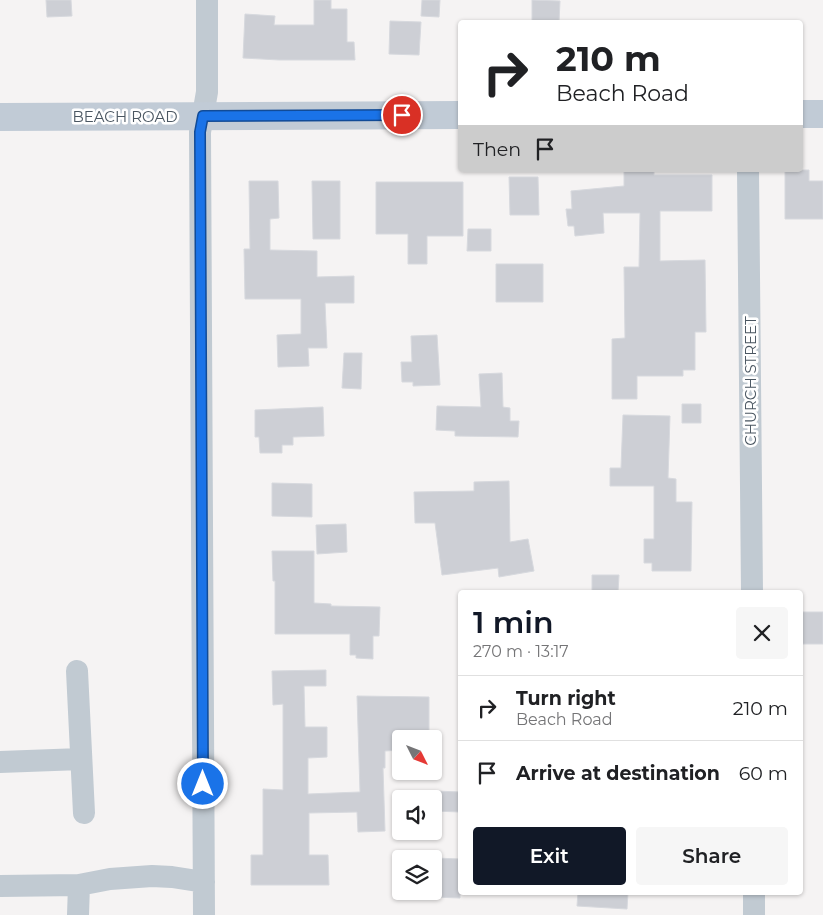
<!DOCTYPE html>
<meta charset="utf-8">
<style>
:root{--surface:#fff;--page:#f6f6f6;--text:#202124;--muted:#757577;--line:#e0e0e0;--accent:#111827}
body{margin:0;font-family:Montserrat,sans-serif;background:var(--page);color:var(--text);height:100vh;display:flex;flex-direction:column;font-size:19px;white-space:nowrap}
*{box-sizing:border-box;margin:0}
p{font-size:16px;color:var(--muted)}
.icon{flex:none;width:28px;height:28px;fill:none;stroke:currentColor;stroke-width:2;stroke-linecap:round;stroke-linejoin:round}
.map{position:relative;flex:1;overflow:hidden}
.drawer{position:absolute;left:458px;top:590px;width:345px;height:305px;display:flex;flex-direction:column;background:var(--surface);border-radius:5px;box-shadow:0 1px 4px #0004}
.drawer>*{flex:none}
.hud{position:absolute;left:458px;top:20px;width:345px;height:152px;border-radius:5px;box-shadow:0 1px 4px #0004;background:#fff;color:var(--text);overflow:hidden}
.needle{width:32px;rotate:132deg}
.fabs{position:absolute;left:392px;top:730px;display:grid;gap:10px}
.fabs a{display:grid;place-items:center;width:50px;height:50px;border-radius:5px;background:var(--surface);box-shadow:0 1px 4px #0004;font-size:25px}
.pin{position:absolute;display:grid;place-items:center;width:42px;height:42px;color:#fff;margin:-21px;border:2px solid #fff;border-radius:50%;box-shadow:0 1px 5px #0007}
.me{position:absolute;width:55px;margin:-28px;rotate:0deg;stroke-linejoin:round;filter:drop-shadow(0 0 4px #0008)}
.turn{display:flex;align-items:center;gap:18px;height:105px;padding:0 15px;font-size:22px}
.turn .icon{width:65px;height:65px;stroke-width:2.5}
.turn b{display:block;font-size:35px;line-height:42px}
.then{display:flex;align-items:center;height:48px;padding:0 15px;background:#0003;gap:10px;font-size:19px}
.round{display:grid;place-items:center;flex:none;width:52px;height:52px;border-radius:5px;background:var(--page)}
.overview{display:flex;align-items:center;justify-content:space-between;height:85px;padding:0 15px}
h1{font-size:30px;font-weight:600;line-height:38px;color:var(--accent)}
.action{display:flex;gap:10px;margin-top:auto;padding:10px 15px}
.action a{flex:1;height:58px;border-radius:5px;background:var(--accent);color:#fff;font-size:20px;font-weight:600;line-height:58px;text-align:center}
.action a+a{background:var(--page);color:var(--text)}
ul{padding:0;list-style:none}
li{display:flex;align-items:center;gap:15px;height:65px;padding:0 15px;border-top:1px solid var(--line)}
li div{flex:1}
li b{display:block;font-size:19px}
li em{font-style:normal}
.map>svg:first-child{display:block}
.building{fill:#cdcfd5;stroke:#d7d9de}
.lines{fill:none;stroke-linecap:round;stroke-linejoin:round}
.street{stroke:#c1cad2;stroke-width:22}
.secondary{stroke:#c1cbd6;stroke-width:28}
.route-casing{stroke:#114b97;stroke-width:12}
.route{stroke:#1a73e8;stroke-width:9}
.labels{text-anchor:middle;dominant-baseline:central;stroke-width:5;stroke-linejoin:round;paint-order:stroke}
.street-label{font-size:15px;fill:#4a5661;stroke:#fff}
</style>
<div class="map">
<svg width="823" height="915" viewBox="0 0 823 915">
<rect width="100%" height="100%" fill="#f5f3f3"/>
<path class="building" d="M 46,0 L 71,0 L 72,16 L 47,17 Z
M 314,0 L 331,0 L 331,9 L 347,9 L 347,42 L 354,42 L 355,60 L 279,60 L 243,58 L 245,14 L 275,16 L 274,25 L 314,25 Z
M 422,0 L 440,0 L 439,17 L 421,16 Z
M 532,0 L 560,1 L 559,22 L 532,22 Z
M 390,21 L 421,22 L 419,55 L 389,54 Z
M 624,170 L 654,170 L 654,175 L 712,175 L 712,211 L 660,211 L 660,261 L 705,260 L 706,332 L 695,332 L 695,370 L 683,370 L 683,376 L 637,376 L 637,399 L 612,399 L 612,339 L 625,338 L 624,267 L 639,267 L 640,213 L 603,213 L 604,233 L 575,236 L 574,226 L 568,226 L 566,209 L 572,209 L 571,191 L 624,186 Z
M 785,170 L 809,170 L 809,181 L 823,181 L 823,219 L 785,219 Z
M 509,177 L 538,177 L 539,215 L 510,215 Z
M 249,181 L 278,181 L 279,218 L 270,219 L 270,250 L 317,251 L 317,277 L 354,276 L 354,303 L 325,303 L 327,348 L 308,348 L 309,366 L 278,367 L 277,335 L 301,334 L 301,299 L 245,299 L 244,249 L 250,249 Z
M 312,181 L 340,181 L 340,239 L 313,239 Z
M 376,182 L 463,182 L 463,236 L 427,236 L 427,264 L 408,264 L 408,234 L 376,234 Z
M 468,229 L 491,229 L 491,251 L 467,251 Z
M 496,264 L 543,264 L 543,302 L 496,302 Z
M 437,335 L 440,385 L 413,386 L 413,382 L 402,382 L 401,362 L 412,362 L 411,336 Z
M 344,353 L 362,353 L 361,389 L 342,388 Z
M 502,373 L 503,407 L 510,408 L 510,421 L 519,421 L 518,437 L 455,436 L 455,431 L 436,430 L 437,406 L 481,407 L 479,374 Z
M 682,404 L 701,404 L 701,423 L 682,423 Z
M 323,407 L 324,436 L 293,437 L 293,445 L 282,445 L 282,453 L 260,453 L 259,437 L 255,437 L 255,410 Z
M 623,415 L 670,416 L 668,478 L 676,479 L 676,502 L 692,502 L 691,571 L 652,571 L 652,563 L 644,563 L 644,539 L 654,539 L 654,486 L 610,486 L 610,468 L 621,468 Z
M 509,481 L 510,542 L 528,539 L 534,571 L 499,577 L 498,568 L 442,575 L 435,523 L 415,523 L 414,492 L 474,491 L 474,482 Z
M 272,483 L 312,484 L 312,517 L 272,516 Z
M 346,524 L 347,552 L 317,554 L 316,525 Z
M 272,551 L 314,551 L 314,603 L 331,604 L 331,606 L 380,607 L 379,636 L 373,636 L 373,659 L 356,658 L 356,655 L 350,655 L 350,634 L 275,634 L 275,581 L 273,581 Z
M 592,575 L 619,575 L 618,592 L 592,592 Z
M 800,612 L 823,612 L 823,644 L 800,644 Z
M 326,670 L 326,686 L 304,686 L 305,727 L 327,727 L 327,757 L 308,758 L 308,794 L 360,792 L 357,696 L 429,697 L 429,739 L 401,739 L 401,750 L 385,751 L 385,768 L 383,768 L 385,831 L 358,832 L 357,812 L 309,813 L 309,855 L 328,855 L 329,885 L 251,885 L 251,855 L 263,855 L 263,789 L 283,790 L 283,704 L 273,705 L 272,671 Z
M 435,791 L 460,792 L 460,812 L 434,811 Z
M 434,858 L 460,859 L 460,898 L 434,897 Z
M 578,892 L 628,892 L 627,909 L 577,906 Z"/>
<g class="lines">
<path class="street" d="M 748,170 L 752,592
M 77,671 L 84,813
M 0,762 L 81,759
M 0,886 L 79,885 L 110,879 L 152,876 L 172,877 L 204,882
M 754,892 L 754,915
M 78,915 L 79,885
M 204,915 L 200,132 L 207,92 L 207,0"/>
<path class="secondary" d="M 800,114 L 823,114
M 0,117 L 460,115"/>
</g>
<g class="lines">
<defs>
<path id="route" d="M 203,784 L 200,132 L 203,116 L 402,115"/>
</defs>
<use href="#route" class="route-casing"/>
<use href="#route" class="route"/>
</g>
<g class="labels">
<g class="street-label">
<text x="125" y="116">BEACH ROAD</text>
<text transform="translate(750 381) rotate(-90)">CHURCH STREET</text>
</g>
</g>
</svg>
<div class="fabs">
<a><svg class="needle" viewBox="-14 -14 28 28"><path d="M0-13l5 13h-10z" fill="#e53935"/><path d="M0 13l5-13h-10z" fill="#757577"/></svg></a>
<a><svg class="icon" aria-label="sound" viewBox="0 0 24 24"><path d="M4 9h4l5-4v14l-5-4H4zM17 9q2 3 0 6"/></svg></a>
<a><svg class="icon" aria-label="layers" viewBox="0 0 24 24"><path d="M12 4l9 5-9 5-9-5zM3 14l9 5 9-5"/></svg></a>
</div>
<div class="pin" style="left:402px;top:115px;background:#d93025"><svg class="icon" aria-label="arrive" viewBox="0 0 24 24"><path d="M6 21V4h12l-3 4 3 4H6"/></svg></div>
<svg class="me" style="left:203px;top:784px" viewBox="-20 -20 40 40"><circle r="17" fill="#1a73e8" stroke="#fff" stroke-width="3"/><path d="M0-11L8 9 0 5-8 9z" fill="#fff"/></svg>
<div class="hud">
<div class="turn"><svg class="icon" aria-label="right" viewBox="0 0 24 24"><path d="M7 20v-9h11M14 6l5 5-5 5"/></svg><div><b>210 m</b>Beach Road</div></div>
<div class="then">Then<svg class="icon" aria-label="arrive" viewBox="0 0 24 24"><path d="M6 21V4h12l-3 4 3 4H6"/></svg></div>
</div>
<section class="drawer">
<div class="overview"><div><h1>1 min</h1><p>270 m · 13:17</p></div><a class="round"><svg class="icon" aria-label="close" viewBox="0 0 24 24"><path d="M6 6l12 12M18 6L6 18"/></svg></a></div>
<ul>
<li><svg class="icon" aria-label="right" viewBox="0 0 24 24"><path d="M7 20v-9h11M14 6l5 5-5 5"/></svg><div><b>Turn right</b><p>Beach Road</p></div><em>210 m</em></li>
<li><svg class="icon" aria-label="arrive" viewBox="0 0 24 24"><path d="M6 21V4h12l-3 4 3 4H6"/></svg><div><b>Arrive at destination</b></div><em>60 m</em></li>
</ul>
<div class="action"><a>Exit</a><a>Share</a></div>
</section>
</div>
